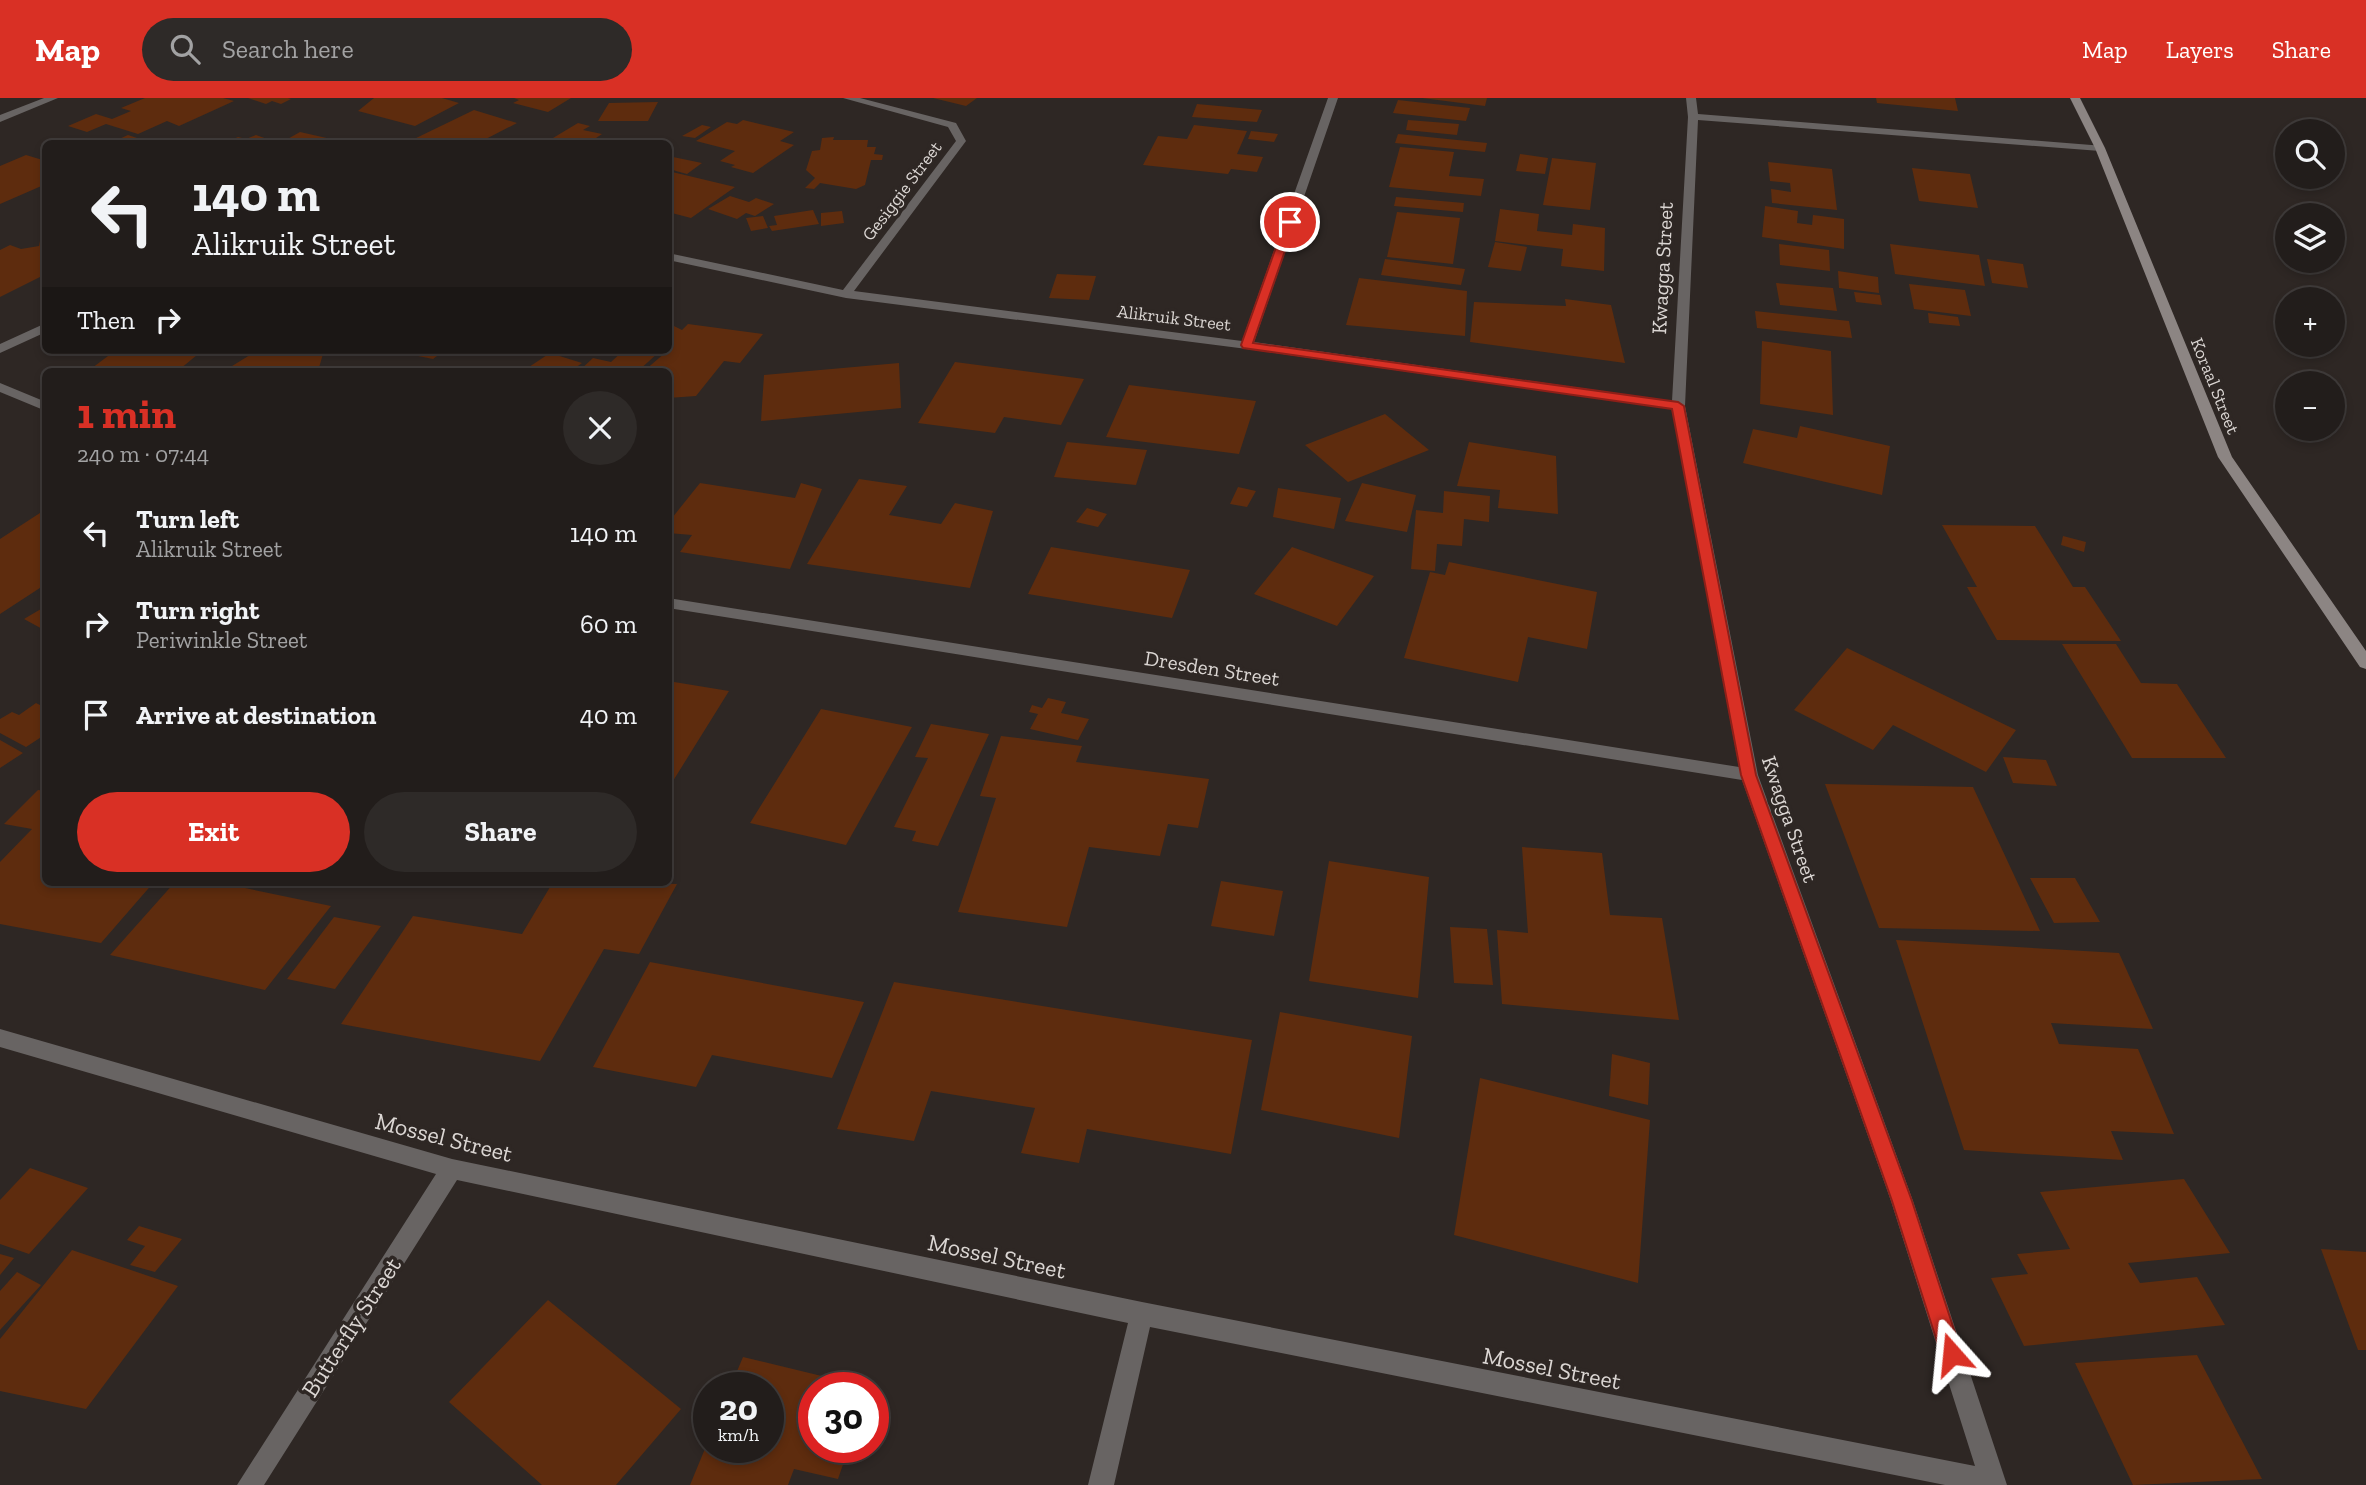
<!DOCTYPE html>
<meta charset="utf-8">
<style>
:root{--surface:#221d1b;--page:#2e2a28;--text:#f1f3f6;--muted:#a2a2a3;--line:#3f3b3a;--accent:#d93025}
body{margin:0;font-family:"Zilla Slab",serif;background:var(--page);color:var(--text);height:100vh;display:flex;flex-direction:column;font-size:26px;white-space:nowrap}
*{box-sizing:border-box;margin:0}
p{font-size:23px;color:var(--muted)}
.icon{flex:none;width:38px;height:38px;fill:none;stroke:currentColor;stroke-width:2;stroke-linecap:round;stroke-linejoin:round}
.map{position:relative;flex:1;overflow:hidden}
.panel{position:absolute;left:42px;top:270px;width:630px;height:518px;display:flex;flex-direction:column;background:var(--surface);border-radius:10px;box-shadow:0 4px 10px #0003,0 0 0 2px var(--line)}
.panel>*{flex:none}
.top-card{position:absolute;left:42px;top:42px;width:630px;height:214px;border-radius:10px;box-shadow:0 4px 10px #0003,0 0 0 2px var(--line);background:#221d1b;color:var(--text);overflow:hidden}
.fabs{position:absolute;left:2275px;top:21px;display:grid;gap:14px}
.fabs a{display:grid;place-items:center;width:70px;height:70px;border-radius:50%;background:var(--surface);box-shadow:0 4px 10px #0003,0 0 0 2px var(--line);font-size:35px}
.speed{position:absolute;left:693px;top:1274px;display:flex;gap:14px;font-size:35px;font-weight:700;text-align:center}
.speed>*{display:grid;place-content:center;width:91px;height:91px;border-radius:50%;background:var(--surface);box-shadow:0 4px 10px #0003,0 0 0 2px var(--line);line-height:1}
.speed small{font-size:18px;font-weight:400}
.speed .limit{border:10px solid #d22;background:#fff;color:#111}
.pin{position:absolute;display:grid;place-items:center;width:60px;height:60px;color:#fff;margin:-30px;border:4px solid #fff;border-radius:50%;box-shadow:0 2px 7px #0007}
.me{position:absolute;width:77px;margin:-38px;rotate:342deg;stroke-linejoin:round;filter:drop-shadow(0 0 5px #0008)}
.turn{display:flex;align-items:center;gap:24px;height:147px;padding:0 35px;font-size:32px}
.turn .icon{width:91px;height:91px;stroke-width:2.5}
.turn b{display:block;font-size:49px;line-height:60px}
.then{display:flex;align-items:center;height:66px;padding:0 35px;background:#0003;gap:14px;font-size:26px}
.round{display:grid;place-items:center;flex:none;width:74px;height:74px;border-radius:37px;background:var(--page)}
.headline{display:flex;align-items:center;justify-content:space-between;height:119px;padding:0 35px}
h1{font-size:42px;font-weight:800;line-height:52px;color:var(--accent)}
.action{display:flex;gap:14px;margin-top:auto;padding:14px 35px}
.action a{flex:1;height:80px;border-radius:42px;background:var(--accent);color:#fff;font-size:28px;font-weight:800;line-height:80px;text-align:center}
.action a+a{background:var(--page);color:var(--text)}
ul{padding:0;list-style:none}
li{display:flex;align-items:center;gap:21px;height:91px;padding:0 35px}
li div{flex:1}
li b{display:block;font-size:26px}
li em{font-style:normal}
header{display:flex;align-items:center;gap:42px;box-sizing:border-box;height:98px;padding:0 35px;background:var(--accent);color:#fff}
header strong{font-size:33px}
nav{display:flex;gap:38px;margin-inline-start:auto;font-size:24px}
.search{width:490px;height:63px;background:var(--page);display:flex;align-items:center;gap:18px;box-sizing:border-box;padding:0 24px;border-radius:38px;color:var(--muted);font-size:26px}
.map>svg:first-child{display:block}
.building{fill:#5e2c0e}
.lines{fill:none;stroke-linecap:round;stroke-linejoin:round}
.street{fill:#686463;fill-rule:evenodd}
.secondary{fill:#8c8583;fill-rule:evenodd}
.route{fill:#d93025;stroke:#8d1f18;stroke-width:2}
.labels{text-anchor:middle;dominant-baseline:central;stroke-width:7;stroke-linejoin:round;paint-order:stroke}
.far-street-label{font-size:18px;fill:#dbd6d3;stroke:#2e2724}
.street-label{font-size:21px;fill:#dbd6d3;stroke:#2e2724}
.near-street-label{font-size:24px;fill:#dbd6d3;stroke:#2e2724}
</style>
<header>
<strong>Map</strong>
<div class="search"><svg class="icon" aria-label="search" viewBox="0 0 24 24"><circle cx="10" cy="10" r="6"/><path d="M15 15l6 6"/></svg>Search here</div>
<nav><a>Map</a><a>Layers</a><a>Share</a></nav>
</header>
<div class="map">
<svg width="2366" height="1387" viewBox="0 0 2366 1387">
<rect width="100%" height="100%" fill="#2e2724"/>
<path class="building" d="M 145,0 L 223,0 L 234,3 L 179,28 L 167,23 L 138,36 L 106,26 L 87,34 L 68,28 L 96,16 L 112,21 L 131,13 L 121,10 Z
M 248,0 L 288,0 L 291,1 L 281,6 L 272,3 L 266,6 Z
M 374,0 L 442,0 L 459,5 L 415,28 L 358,13 Z
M 514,0 L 571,0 L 548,14 L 513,5 L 519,2 Z
M 933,0 L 977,0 L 966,8 Z
M 1422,0 L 1487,0 L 1485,8 Z
M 1876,0 L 1955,0 L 1958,13 L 1877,5 Z
M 1398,2 L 1470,10 L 1466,23 L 1393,15 Z
M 658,4 L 648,23 L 598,23 L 609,5 Z
M 1197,6 L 1262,12 L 1257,24 L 1192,19 Z
M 474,12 L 517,25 L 482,43 L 489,46 L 423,46 L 412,42 Z
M 743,22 L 794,34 L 780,43 L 794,47 L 753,75 L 731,69 L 735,67 L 720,63 L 735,53 L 696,43 L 727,24 L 737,26 Z
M 1408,22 L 1459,26 L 1457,37 L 1406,32 Z
M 578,25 L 590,28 L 583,32 L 602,36 L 593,42 L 604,46 L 543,46 Z
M 702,27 L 711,29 L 695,40 L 682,38 Z
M 1194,27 L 1247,33 L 1237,56 L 1263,59 L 1257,74 L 1231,71 L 1228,76 L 1143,67 L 1158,38 L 1187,41 Z
M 1251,33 L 1278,36 L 1274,44 L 1248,41 Z
M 300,34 L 331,41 L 323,46 L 284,43 Z
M 1398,36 L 1487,45 L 1485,54 L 1395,45 Z
M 128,37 L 152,45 L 152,46 L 108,46 Z
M 256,37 L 281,46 L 223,46 L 238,39 L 246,41 Z
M 834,39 L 833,42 L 868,42 L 867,49 L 876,49 L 874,56 L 883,57 L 882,62 L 871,62 L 865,87 L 856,91 L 820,85 L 814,91 L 805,90 L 815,80 L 806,72 L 812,53 L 820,52 L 822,40 Z
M 1400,49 L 1454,54 L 1449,78 L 1484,81 L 1481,98 L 1389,89 Z
M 1520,56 L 1548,60 L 1545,76 L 1516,73 Z
M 26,57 L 46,63 L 46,86 L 0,106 L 0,68 Z
M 673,59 L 702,65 L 687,76 L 676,73 L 668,70 L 668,62 Z
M 1552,60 L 1596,65 L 1590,112 L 1543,107 Z
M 1768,64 L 1832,71 L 1837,112 L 1772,105 L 1771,91 L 1791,94 L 1790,85 L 1770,83 Z
M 1912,70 L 1970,76 L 1978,110 L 1919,103 Z
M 668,73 L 735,89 L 691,120 L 668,114 Z
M 730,98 L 749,104 L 756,100 L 774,106 L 755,118 L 746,115 L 737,121 L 708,111 Z
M 1396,99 L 1464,105 L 1463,114 L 1394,108 Z
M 1765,108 L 1798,113 L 1797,125 L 1812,127 L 1813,117 L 1844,121 L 1844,151 L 1762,139 Z
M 1500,111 L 1539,116 L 1537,133 L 1572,137 L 1573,126 L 1605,130 L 1604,173 L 1561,168 L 1563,151 L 1495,143 Z
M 813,112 L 819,126 L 772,133 L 769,128 L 777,127 L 774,118 Z
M 842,113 L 844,125 L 821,128 L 821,115 Z
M 1397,114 L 1460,120 L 1453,166 L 1387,159 Z
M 763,118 L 768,130 L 751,133 L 746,120 Z
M 46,142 L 46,176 L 0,199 L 0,152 L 10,147 L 21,151 L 39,148 L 40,143 Z
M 1495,144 L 1527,149 L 1521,173 L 1488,169 Z
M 1779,146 L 1829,152 L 1830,173 L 1780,167 Z
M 1890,146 L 1979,157 L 1985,188 L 1895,176 Z
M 1385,161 L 1465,171 L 1461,187 L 1381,177 Z
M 1987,161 L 2023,166 L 2028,190 L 1992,185 Z
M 1838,173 L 1878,179 L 1879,195 L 1839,190 Z
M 1057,176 L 1096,178 L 1089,202 L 1049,200 Z
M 1359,180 L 1467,193 L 1465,238 L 1346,227 Z
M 1776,185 L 1833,190 L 1837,213 L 1780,207 Z
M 1909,186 L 1965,192 L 1971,218 L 1914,211 Z
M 1854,194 L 1880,197 L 1882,207 L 1856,204 Z
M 1565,201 L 1611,207 L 1625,265 L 1470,244 L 1474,204 L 1566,208 Z
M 1755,213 L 1849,223 L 1852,240 L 1757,230 Z
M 1928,215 L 1958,219 L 1960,228 L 1929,225 Z
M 688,226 L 763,236 L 740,265 L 724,263 L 696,298 L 668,300 L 668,273 L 644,273 L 666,254 L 661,252 L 668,252 L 668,230 L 672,227 L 682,232 Z
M 1762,243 L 1831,253 L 1833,317 L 1760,306 Z
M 116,252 L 191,252 L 186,256 L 197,257 L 180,271 L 166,273 L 92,270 Z
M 258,252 L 311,252 L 323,256 L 318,273 L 224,273 Z
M 426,252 L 445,252 L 433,261 L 418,258 Z
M 624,252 L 658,255 L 638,273 L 579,273 L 593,260 L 611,264 Z
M 550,255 L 582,265 L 571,273 L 523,273 Z
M 955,264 L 1084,281 L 1061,327 L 1004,319 L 995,335 L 918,325 Z
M 899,265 L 901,310 L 761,323 L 764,277 Z
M 1129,287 L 1256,303 L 1239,356 L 1106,339 Z
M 1385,316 L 1429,352 L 1348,384 L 1305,347 Z
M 1800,328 L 1890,348 L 1882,397 L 1743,365 L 1753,331 L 1797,340 Z
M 1067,344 L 1147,352 L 1136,387 L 1054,379 Z
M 1469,344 L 1556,358 L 1558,416 L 1498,410 L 1500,392 L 1457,388 Z
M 859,381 L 907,388 L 889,417 L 941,426 L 955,405 L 993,413 L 970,490 L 807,466 Z
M 700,385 L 795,400 L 801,385 L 822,391 L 790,471 L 680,454 L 692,437 L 668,435 L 668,425 Z
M 1362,385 L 1416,397 L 1407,434 L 1345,423 Z
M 1238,389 L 1256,393 L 1247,409 L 1230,406 Z
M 1278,390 L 1341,400 L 1334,431 L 1273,419 Z
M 1444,393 L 1490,398 L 1489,424 L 1464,421 L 1462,448 L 1437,446 L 1435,473 L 1411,471 L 1416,412 L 1443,415 Z
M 1087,410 L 1107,416 L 1098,429 L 1076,424 Z
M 43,413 L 46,414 L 46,486 L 0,516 L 0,441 Z
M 1942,427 L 2035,428 L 2073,489 L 2085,489 L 2121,543 L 1997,542 L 1967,489 L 1977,489 Z
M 2063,438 L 2086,444 L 2084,454 L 2061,447 Z
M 1051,449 L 1190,472 L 1172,520 L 1028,496 Z
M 1292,449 L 1374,478 L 1337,528 L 1254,496 Z
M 1449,464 L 1597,494 L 1587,551 L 1528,539 L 1518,584 L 1404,560 L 1430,474 L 1445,477 Z
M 46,508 L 46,533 L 24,521 Z
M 2062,546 L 2116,546 L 2141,585 L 2177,586 L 2226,660 L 2132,660 Z
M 1847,550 L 2016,632 L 1986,674 L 1893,627 L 1873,652 L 1794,612 Z
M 668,583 L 729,593 L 668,691 Z
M 1048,600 L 1066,604 L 1061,615 L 1089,621 L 1078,642 L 1030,631 L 1038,616 L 1029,614 L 1032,607 L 1042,610 Z
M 36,605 L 46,610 L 46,636 L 26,649 L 0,635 L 0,621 L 12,614 L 19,617 Z
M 821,611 L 912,629 L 846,747 L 750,725 Z
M 931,626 L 989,636 L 938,748 L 912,743 L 916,733 L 894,729 L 928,660 L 915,659 Z
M 1001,638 L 1082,648 L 1076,664 L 1209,681 L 1198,730 L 1168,726 L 1160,758 L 1089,749 L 1067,829 L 958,814 L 996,700 L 980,698 Z
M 0,642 L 23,655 L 0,670 Z
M 2003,659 L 2046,662 L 2057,688 L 2013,685 Z
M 1825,686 L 1973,689 L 2040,833 L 1879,830 Z
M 38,692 L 46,693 L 46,784 L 154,784 L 101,845 L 0,826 L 0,764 L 32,731 L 4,726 Z
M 1522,749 L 1602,755 L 1610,817 L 1662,820 L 1679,922 L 1502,906 L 1497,832 L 1528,835 Z
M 1329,763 L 1429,779 L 1418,900 L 1309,883 Z
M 2030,780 L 2075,780 L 2100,824 L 2054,825 Z
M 1221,783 L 1283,793 L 1274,838 L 1211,828 Z
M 175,784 L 216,784 L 331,808 L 265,892 L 110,857 Z
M 553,784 L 677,786 L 639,856 L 604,851 L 540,963 L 341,926 L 413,818 L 522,836 Z
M 334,819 L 381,828 L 335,891 L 287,881 Z
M 1450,829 L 1487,831 L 1493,887 L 1454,885 Z
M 1896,842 L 2119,855 L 2153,931 L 2051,925 L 2059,946 L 2138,951 L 2174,1036 L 2111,1033 L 2123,1062 L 1964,1052 Z
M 650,864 L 864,904 L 832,980 L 712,957 L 696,989 L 593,969 Z
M 894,884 L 1252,942 L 1231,1056 L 1087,1031 L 1079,1065 L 1021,1055 L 1035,1010 L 931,993 L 914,1043 L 837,1031 Z
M 1280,914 L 1412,938 L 1399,1040 L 1261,1012 Z
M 1612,956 L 1650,965 L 1648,1007 L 1609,998 Z
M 1480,980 L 1650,1022 L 1638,1185 L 1454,1137 Z
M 30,1070 L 88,1090 L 29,1156 L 0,1146 L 0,1102 Z
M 2184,1081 L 2230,1155 L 2128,1165 L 2140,1185 L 2197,1179 L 2225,1227 L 2024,1248 L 1991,1180 L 2028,1176 L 2017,1156 L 2070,1151 L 2040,1094 Z
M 139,1128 L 182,1141 L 155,1174 L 130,1167 L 145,1148 L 127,1142 Z
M 2321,1151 L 2366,1154 L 2366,1252 L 2358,1252 Z
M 72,1152 L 178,1188 L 86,1311 L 0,1293 L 0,1241 Z
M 0,1156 L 14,1160 L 0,1177 Z
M 17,1174 L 41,1187 L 0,1232 L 0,1193 Z
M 548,1202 L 681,1311 L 616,1387 L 542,1387 L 449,1304 Z
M 2197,1257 L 2262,1381 L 2133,1387 L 2075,1265 Z
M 743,1259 L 867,1289 L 814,1290 L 814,1349 L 849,1349 L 838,1381 L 794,1371 L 788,1387 L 690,1387 L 709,1341 L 709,1349 L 768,1349 L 768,1290 L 730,1290 Z"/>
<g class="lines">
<path class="street" d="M 44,0 L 58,0 L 0,24 L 0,17 Z
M 843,0 L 860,0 L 956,25 L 966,43 L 854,193 L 1242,243 L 1328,0 L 1338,0 L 1254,244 L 1672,303 L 1688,19 L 1686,0 L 1696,0 L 1698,16 L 2104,48 L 2104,52 L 2100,53 L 1698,22 L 1685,308 L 1758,677 L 1913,1103 L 2007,1387 L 1945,1387 L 1150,1229 L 1114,1387 L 1088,1387 L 1128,1225 L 457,1082 L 264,1387 L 237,1387 L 436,1076 L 0,949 L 0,931 L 452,1061 L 1142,1204 L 1975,1368 L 1891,1103 L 1742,682 L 668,510 L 668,500 L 1739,669 L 1672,311 L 1247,251 L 846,200 L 668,162 L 668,155 L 843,192 L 956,43 L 948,29 Z
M 46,225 L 46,234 L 0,255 L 0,246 Z
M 0,285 L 46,304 L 46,313 L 0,294 Z"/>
<path class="secondary" d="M 2070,0 L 2080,0 L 2105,50 L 2232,359 L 2366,553 L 2366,571 L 2360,569 L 2218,359 L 2095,50 Z"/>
</g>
<path class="route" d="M 1290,120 L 1295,124 L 1253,245 L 1678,304 L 1684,308 L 1756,677 L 1912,1103 L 1962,1256 L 1959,1264 L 1952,1267 L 1944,1264 L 1941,1256 L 1892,1103 L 1741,677 L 1672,311 L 1243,250 L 1241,247 L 1285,124 Z"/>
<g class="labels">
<g class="far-street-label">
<text transform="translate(902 93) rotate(-53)">Gesiggie Street</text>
<text transform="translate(1174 220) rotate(7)">Alikruik Street</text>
<text transform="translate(2215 288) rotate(68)">Koraal Street</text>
</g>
<g class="street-label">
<text transform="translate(1662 170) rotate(-87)">Kwagga Street</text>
<text transform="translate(1212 570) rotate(9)">Dresden Street</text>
<text transform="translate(1790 721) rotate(71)">Kwagga Street</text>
</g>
<g class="near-street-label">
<text transform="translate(444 1039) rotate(14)">Mossel Street</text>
<text transform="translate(997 1158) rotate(12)">Mossel Street</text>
<text transform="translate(351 1229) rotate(-57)">Butterfly Street</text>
<text transform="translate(1552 1270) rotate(11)">Mossel Street</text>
</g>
</g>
</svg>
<div class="fabs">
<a><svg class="icon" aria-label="search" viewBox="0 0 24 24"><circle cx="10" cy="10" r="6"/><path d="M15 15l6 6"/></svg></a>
<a><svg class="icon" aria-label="layers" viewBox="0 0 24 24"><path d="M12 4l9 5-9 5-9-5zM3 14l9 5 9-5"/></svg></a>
<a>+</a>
<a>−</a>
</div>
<div class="speed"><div>20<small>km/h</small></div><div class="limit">30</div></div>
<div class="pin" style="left:1290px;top:124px;background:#d93025"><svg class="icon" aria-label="arrive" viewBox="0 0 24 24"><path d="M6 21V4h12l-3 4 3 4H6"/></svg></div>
<svg class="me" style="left:1952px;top:1256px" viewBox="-20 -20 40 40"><path d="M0-17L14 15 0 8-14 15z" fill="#d93025" stroke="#fff" stroke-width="4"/></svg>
<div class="top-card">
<div class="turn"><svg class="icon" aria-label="left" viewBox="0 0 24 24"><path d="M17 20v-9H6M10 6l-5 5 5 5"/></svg><div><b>140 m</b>Alikruik Street</div></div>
<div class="then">Then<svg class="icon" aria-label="right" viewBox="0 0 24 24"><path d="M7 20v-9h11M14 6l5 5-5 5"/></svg></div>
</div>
<section class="panel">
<div class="headline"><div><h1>1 min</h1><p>240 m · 07:44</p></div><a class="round"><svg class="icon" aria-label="close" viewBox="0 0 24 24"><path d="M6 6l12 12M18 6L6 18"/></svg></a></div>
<ul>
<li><svg class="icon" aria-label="left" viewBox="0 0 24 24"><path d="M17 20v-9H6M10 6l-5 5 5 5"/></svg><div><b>Turn left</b><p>Alikruik Street</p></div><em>140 m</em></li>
<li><svg class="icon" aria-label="right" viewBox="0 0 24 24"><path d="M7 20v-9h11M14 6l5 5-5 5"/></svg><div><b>Turn right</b><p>Periwinkle Street</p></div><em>60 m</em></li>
<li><svg class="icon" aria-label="arrive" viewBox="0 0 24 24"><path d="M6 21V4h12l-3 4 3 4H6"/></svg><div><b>Arrive at destination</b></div><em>40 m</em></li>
</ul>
<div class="action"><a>Exit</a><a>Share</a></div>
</section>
</div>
